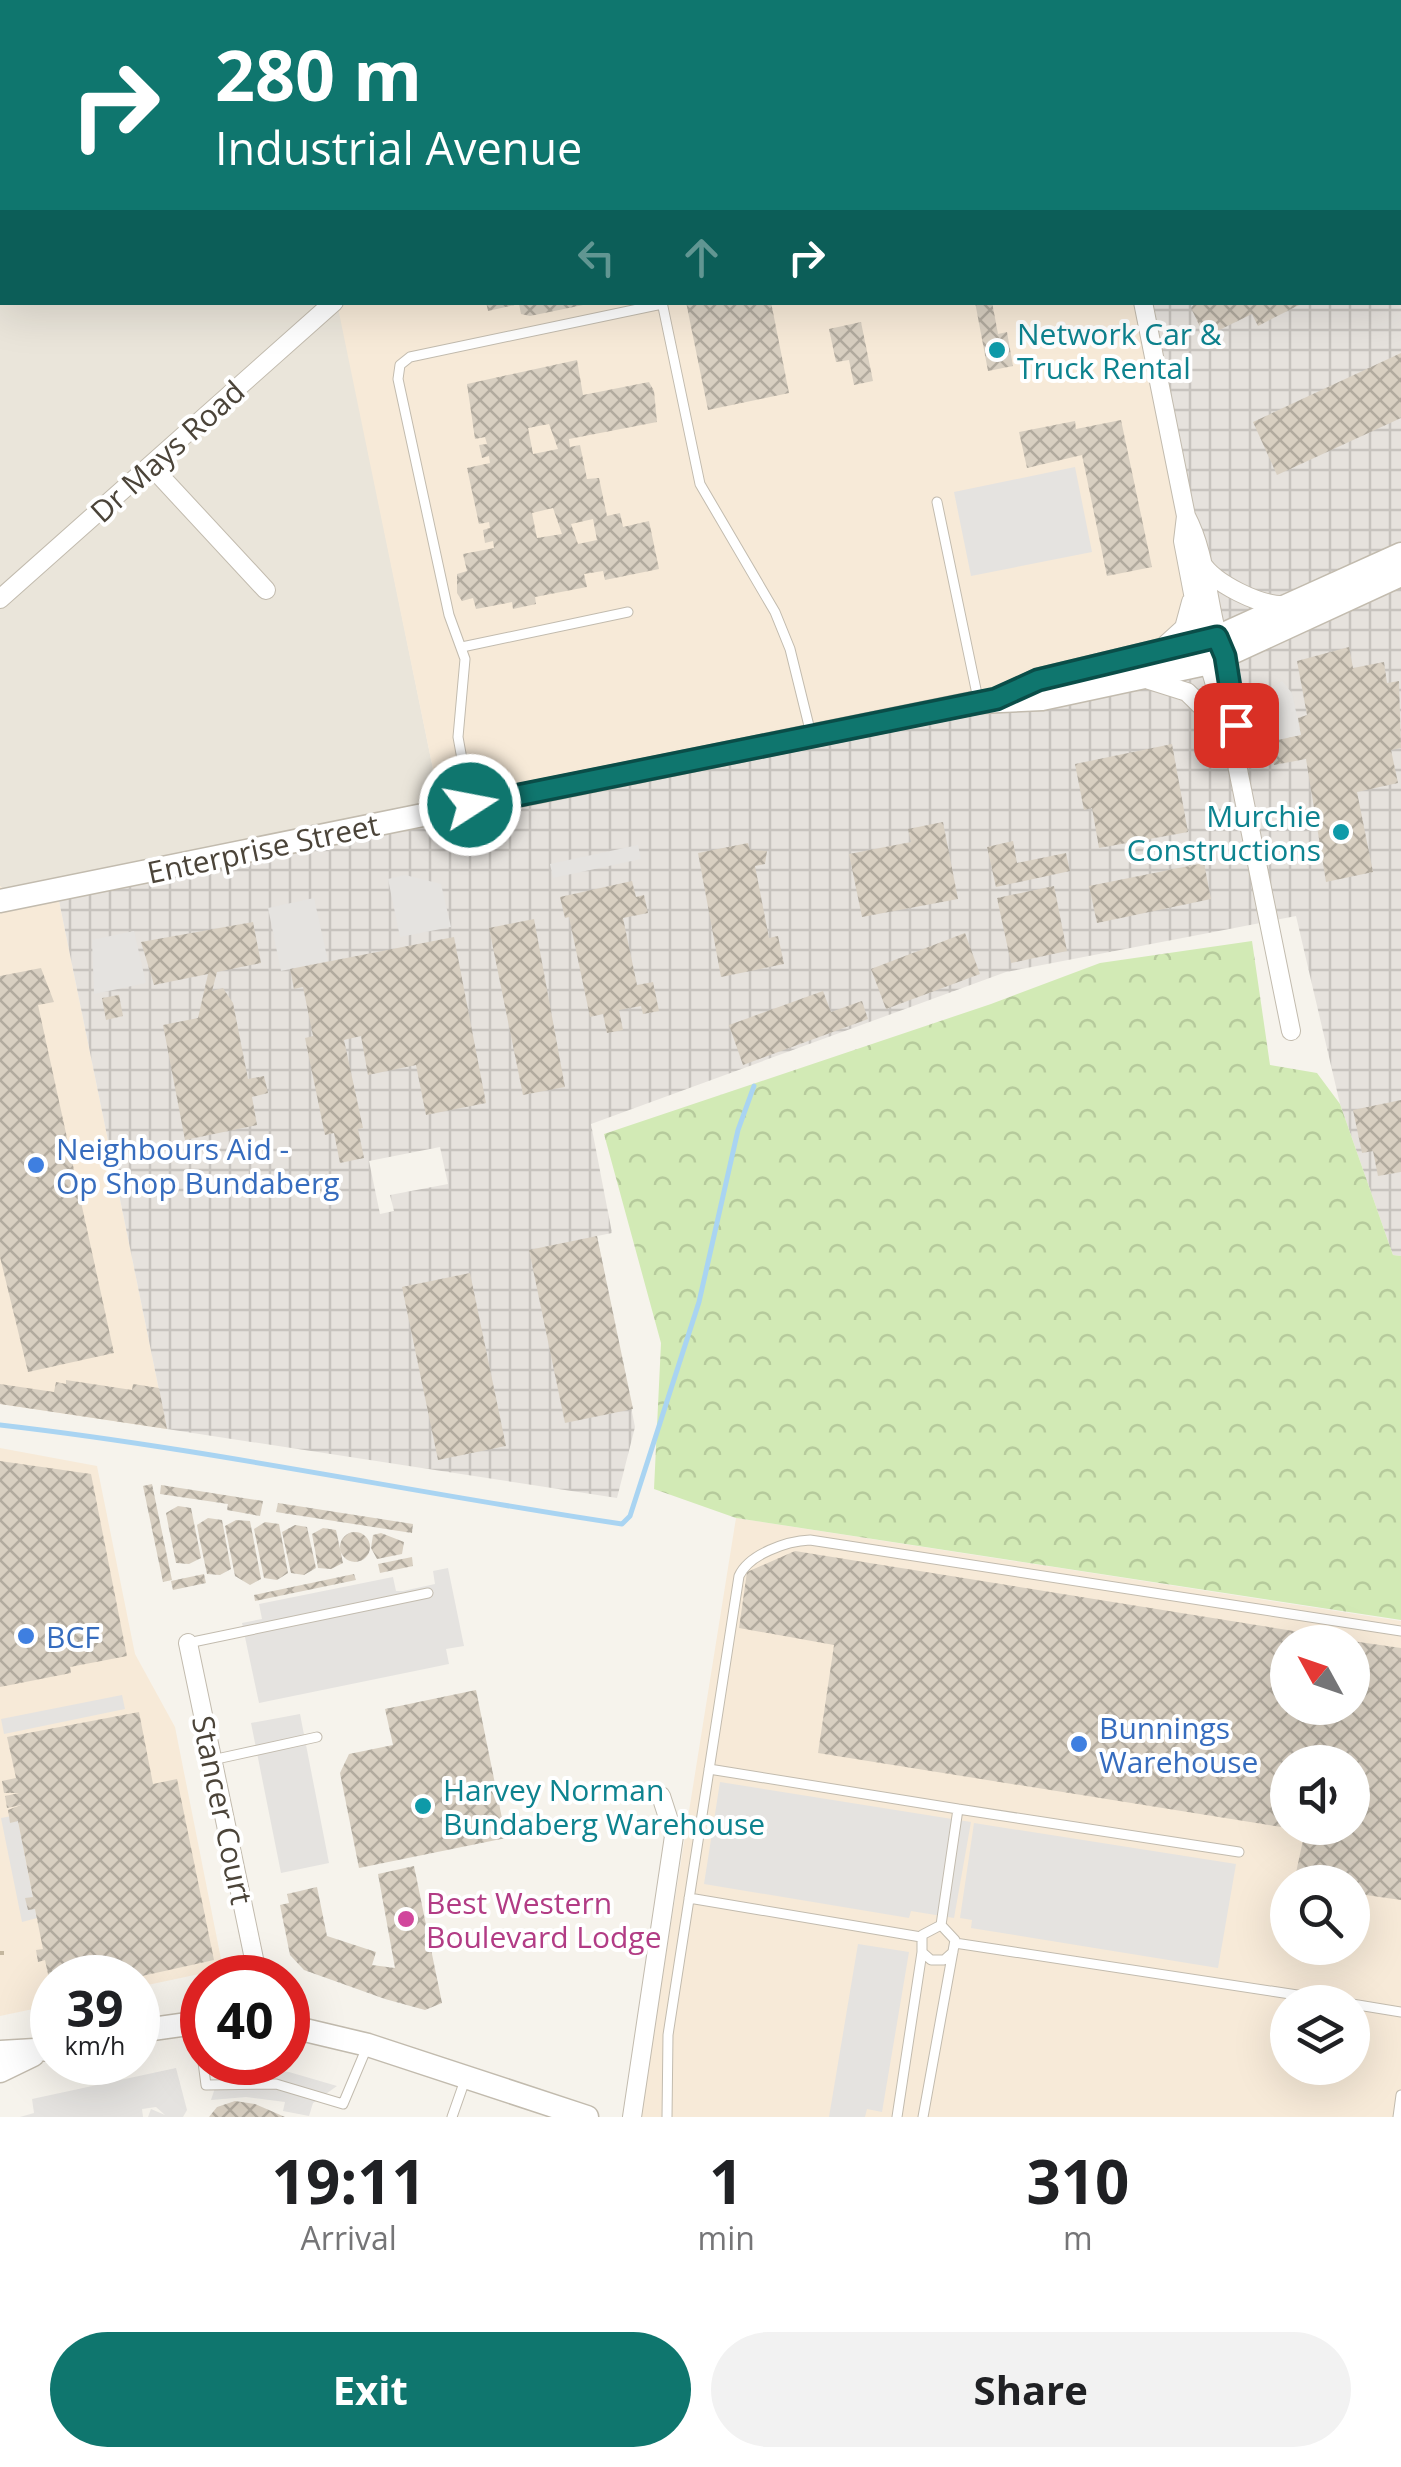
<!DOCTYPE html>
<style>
:root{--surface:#fff;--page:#f2f2f2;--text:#202124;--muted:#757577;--accent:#0f766e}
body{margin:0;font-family:"Open Sans",sans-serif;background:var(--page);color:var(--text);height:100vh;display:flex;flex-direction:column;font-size:38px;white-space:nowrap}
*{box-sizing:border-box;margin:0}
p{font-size:32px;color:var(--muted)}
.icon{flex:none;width:55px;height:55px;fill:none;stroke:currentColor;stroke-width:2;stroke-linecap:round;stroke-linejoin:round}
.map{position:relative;height:2117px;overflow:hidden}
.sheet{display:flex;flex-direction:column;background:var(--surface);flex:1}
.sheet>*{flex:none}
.hud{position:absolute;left:0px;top:0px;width:1402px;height:305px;box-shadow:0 10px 40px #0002;background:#0f766e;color:#fff;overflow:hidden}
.needle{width:65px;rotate:310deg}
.controls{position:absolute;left:1270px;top:1625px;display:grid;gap:20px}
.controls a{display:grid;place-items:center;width:100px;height:100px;border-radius:50%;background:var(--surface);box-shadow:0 10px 40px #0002;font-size:50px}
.speed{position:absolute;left:30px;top:1955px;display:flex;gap:20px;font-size:50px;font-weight:700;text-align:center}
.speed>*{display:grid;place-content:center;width:130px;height:130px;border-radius:50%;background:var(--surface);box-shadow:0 10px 40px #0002;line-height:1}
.speed small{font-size:25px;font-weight:400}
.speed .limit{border:15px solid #d22;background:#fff;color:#111}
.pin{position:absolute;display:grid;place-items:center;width:85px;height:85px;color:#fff;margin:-42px;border-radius:20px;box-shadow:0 5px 15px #0006}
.me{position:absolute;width:110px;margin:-55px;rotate:79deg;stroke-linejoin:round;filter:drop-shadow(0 0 8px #0008)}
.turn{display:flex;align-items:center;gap:35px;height:210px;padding:0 50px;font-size:45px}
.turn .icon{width:130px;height:130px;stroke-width:2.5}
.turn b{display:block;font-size:70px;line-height:85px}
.lanes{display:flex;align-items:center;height:95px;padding:0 50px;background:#0003;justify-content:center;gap:50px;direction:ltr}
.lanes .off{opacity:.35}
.eta{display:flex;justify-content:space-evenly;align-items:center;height:170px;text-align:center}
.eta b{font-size:60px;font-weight:700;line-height:70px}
.primary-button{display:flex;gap:20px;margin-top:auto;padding:20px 50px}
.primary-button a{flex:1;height:115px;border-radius:60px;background:var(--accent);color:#fff;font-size:40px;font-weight:700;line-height:115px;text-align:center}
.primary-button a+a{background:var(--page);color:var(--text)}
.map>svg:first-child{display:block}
.residential{fill:#eae5da}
.commercial{fill:#f7ead8;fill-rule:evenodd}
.industrial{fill:url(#industrial-grid);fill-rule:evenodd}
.forest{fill:url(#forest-crowns)}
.parking{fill:#e5e3e0}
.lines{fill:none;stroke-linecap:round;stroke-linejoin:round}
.stream{stroke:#a9d4f2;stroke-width:5}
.building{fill:url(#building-cross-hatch);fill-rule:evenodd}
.service-casing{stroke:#c2bbae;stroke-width:11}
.minor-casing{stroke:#c2bbae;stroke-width:20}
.tertiary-casing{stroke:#c2bbae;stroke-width:25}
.path{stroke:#c4b79f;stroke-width:4;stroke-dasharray:5 5;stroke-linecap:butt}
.service{stroke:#fff;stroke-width:9}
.minor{stroke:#fff;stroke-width:18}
.tertiary{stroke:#fff;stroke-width:22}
.route-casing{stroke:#0a4d48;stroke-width:25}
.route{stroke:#0f766e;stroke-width:18}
.culture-dot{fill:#0f9aa8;stroke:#fff;stroke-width:4}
.shop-dot{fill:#3f7fe0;stroke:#fff;stroke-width:4}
.hotel-dot{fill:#d1479c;stroke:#fff;stroke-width:4}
.labels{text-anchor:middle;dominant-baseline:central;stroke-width:8;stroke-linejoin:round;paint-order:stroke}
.culture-label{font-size:30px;fill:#0d838f;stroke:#fff;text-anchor:start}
.street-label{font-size:30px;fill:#4b4439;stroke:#fff}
.shop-label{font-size:30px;fill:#366cbe;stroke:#fff;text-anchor:start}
.hotel-label{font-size:30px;fill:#b23c85;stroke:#fff;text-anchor:start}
</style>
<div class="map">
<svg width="1401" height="2117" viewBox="0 0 1401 2117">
<defs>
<pattern id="industrial-grid" width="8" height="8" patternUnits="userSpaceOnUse" patternTransform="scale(2.5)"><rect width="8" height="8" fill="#e6e2dd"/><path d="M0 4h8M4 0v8" fill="none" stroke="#c7c3be"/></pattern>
<pattern id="forest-crowns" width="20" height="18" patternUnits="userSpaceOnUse" patternTransform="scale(2.5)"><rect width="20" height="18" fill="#d2eab5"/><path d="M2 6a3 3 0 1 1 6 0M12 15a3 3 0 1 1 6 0" fill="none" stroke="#b6ca9c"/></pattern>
<pattern id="building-cross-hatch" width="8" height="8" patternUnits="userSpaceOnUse" patternTransform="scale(2.5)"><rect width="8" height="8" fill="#d8cfc1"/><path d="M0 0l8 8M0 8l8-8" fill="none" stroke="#b1aa9e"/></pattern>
</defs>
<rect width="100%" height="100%" fill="#f6f3ec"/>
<path class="residential" d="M 0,0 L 680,0 L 2,2 L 2,302 L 338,303 L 442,813 L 13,900 L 0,886 Z"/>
<path class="commercial" d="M 337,303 L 1145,303 L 1215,650 L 442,813 Z
M 0,886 L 14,900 L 57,891 L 167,1429 L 0,1404 Z
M 0,1448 L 97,1466 L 135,1654 L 175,1727 L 223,1969 L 138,1987 L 138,1978 L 52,1978 L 52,2005 L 0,2016 Z
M 736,1518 L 1401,1621 L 1401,2117 L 640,2117 ZM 1288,1642 L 1352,1642 L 1352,1708 L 1288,1708 ZM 1288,1762 L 1352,1762 L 1352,1828 L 1288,1828 ZM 1288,1882 L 1352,1882 L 1352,1948 L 1288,1948 ZM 1288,2002 L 1352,2002 L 1352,2068 L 1288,2068 Z"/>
<path class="industrial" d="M 1401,166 L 1401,1256 L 1393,1255 L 1340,1104 L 1296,916 L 1006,972 L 591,1124 L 612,1233 L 597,1236 L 635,1427 L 617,1498 L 167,1429 L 57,891 L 1214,650 L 1145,303 L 1400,302 ZM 440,1147 L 448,1184 L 390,1195 L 394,1211 L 380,1214 L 369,1161 Z"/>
<path class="forest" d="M 1252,941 L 1270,1065 L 1317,1073 L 1340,1104 L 1393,1255 L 1401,1256 L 1401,1620 L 736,1518 L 654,1489 L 661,1343 L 604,1134 L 991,1004 L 1100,963 Z"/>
<path class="parking" d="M 1075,467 L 1092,552 L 971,576 L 954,492 Z
M 1282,681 L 1292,693 L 1301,735 L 1269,742 L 1258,698 Z
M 638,845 L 641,859 L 553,878 L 550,864 Z
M 405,875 L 441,884 L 451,927 L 400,937 L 388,879 Z
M 314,898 L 328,961 L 281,971 L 268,908 Z
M 134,931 L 146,983 L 94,994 L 92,940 Z
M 448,1568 L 464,1646 L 446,1649 L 449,1664 L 259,1703 L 242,1623 L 262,1619 L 259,1604 L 393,1577 L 396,1591 L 403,1591 L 435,1584 L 433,1571 Z
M 122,1695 L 125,1709 L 4,1734 L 1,1719 Z
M 300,1714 L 329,1863 L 281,1873 L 251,1723 Z
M 720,1782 L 971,1822 L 954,1918 L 911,1911 L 909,1918 L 704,1884 Z
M 17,1815 L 37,1918 L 22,1922 L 1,1818 Z
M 974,1823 L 1236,1864 L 1218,1968 L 971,1928 L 972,1920 L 960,1918 Z
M 858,1944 L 909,1952 L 882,2112 L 867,2109 L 865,2117 L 829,2117 Z
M 239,2066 L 289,2072 L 337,2086 L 313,2103 L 309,2116 L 283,2111 L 285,2102 L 246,2097 L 211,2100 L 222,2067 Z
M 176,2068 L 187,2110 L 183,2117 L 148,2117 L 151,2109 L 165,2115 L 156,2107 L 142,2109 L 143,2117 L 20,2117 L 34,2113 L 32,2099 Z"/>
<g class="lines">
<path class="stream" d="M 1400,132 L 1401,131
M 0,1425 C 208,1449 414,1493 622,1524 L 630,1516 L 699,1302 L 738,1130 L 754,1086"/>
</g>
<path class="building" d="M 486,302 L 588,302 L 588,304 L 530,316 L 521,314 L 519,304 L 488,311 Z
M 686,302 L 771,302 L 789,393 L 708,410 Z
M 975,302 L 992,302 L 998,334 L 1007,332 L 1013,366 L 988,371 Z
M 1196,302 L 1305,302 L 1258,326 L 1252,314 L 1205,337 L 1191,308 Z
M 861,322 L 873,381 L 854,385 L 849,360 L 836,362 L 829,329 Z
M 1401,353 L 1401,418 L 1277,475 L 1253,422 Z
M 577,360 L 583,395 L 649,382 L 654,391 L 657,422 L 569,439 L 570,447 L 580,445 L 587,479 L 599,478 L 607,516 L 620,513 L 623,527 L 649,521 L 659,569 L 605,580 L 603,571 L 584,574 L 587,587 L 535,597 L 536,604 L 513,609 L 512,602 L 476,609 L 473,598 L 462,601 L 457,593 L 457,574 L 467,571 L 463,554 L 494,548 L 493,541 L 485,543 L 483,530 L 490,528 L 489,522 L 479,524 L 467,468 L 490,463 L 489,456 L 482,458 L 479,445 L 487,444 L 485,437 L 475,439 L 467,384 ZM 549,424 L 558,449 L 533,454 L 528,428 ZM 553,508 L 562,534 L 537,538 L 532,513 ZM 593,519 L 597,540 L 578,544 L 571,524 Z
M 1121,420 L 1152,567 L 1107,576 L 1082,455 L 1027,468 L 1019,432 L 1075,421 L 1076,429 Z
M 1349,647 L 1353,668 L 1384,662 L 1387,683 L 1399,681 L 1401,748 L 1391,750 L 1398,783 L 1357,792 L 1373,872 L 1326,882 L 1306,759 L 1274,765 L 1269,742 L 1301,735 L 1298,718 L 1307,715 L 1297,661 Z
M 1172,744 L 1188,832 L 1099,848 L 1092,808 L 1084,810 L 1075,764 Z
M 943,822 L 958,899 L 862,917 L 849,854 L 911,842 L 908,829 Z
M 1013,841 L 1017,863 L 1066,853 L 1070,871 L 996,887 L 987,847 Z
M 748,843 L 750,850 L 767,851 L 765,864 L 755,866 L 769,938 L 778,936 L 784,964 L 721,977 L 698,853 Z
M 1204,863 L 1211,899 L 1097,923 L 1089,886 Z
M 632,881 L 636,897 L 644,895 L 648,913 L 623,918 L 637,985 L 653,982 L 659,1011 L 643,1014 L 641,1006 L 619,1010 L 623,1030 L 607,1033 L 603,1014 L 590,1017 L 569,917 L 565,918 L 560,897 Z
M 1054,886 L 1067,951 L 1011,963 L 997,898 Z
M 534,919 L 565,1087 L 523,1095 L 489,928 Z
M 253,922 L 261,963 L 217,972 L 212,991 L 223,988 L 233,1003 L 248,1079 L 264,1076 L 268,1093 L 252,1097 L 257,1125 L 185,1140 L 163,1025 L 198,1018 L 208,974 L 154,985 L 141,942 Z
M 965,933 L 980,974 L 886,1009 L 871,969 Z
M 454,937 L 486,1103 L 426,1115 L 416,1065 L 368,1075 L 361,1036 L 344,1040 L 363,1128 L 358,1129 L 364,1158 L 340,1163 L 334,1133 L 325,1135 L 305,1038 L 313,1036 L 303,987 L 294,989 L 290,969 Z
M 41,968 L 54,1002 L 38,1005 L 114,1353 L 28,1372 L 0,1257 L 0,976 Z
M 823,991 L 831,1012 L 862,1001 L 868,1019 L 743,1065 L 729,1025 Z
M 119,995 L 123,1016 L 106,1020 L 102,998 Z
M 1401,1100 L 1401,1172 L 1378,1176 L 1373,1151 L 1362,1153 L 1353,1110 Z
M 597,1236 L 633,1409 L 565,1423 L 529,1250 Z
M 470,1273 L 506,1446 L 438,1460 L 402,1287 Z
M 66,1380 L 132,1390 L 133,1384 L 159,1388 L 167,1429 L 0,1404 L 0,1384 L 54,1392 L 56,1382 L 66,1384 Z
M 0,1461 L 91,1474 L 127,1656 L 70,1667 L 71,1673 L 0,1687 Z
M 152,1484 L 172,1580 L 163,1582 L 143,1486 Z
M 161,1485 L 263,1501 L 260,1516 L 227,1510 L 228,1504 L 160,1494 Z
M 278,1503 L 413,1524 L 412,1533 L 276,1512 Z
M 178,1506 L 191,1508 L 201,1558 L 189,1564 L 176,1563 L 169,1529 L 166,1513 Z
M 208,1518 L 222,1520 L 231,1569 L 220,1575 L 207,1574 L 200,1541 L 197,1525 Z
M 236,1520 L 250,1521 L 261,1579 L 250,1585 L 235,1576 L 225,1526 Z
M 265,1522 L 279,1524 L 288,1573 L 277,1580 L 264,1578 L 254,1529 Z
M 295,1525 L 307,1527 L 316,1568 L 304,1575 L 291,1573 L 282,1532 Z
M 323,1528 L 336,1530 L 343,1563 L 331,1569 L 318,1568 L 315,1550 L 312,1534 Z
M340 1547a15 15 0 1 1 30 0a15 15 0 1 1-30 0Z
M 381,1533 L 404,1542 L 402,1554 L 377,1559 L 371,1548 L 373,1535 Z
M 795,1551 L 1350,1640 L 1288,1642 L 1288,1708 L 1352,1708 L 1352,1641 L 1401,1648 L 1401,1900 L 1352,1893 L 1352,1882 L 1294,1882 L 1305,1831 L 1297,1828 L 1352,1828 L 1352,1762 L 1288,1762 L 1288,1828 L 818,1753 L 834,1645 L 739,1628 L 747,1572 Z
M 412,1557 L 413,1566 L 380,1573 L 378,1564 Z
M 204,1574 L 206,1583 L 173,1590 L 171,1581 Z
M 354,1574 L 356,1580 L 255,1601 L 254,1595 Z
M 476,1690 L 506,1838 L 359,1868 L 340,1773 L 349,1754 L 393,1745 L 385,1709 Z
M 139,1712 L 153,1784 L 177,1779 L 214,1960 L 133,1978 L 52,1978 L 51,1988 L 45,1960 L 38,1962 L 36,1950 L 43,1949 L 35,1909 L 28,1910 L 25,1898 L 33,1897 L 18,1821 L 10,1823 L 8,1810 L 21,1805 L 7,1808 L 5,1796 L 19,1793 L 4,1793 L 2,1781 L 16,1778 L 7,1737 Z
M 414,1866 L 442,2003 L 425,2010 L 385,1999 L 304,1970 L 290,1955 L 280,1905 L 289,1903 L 287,1894 L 317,1887 L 327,1936 L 376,1952 L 372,1965 L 395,1968 L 378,1874 Z
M 235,2101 L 255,2104 L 285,2117 L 209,2117 L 217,2107 Z"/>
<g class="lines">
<defs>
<path id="service" d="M 871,0 L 873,2
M 919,2 L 922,0
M 662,302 L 700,484 L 775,612 L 790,649 L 811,734
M 937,502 L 978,699
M 462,647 L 628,612
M 470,803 L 458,737 L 465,659 L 449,615 L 398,379 L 400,365 L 410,357 L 662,304
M 188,1643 L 428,1593
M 212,1760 L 317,1737
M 709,1769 L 958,1809 L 941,1925
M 958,1809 L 1239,1852
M 689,1898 L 921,1937
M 955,1943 L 1343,2002
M 1352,2004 L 1401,2012
M 201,2024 L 202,2056
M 203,2062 L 206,2085 L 276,2084 L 343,2104 L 367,2047
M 452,2117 L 465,2080
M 667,2117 L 668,2035 L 739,1576 C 749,1554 787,1541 810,1540 L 1401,1631
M 897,2117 L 922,1952
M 923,2117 L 955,1940 L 941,1925 L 922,1935 L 922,1952 L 931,1960 L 944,1960 L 953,1952
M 1398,2117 L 1401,2095"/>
<path id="minor" d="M 24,0 L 24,2
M 594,0 L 595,2
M 1082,0 L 1083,2
M 248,2 L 251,0
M 676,2 L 679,0
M 0,224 L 2,222
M 1143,302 L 1186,516 C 1203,548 1206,586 1214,622 C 1223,663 1239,701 1233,744
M 151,466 L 266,590
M 1186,516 L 1183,541 L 1202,641 L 1233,745 L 1291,1031
M 1201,562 C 1213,583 1261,607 1286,605
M 0,599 L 334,302
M 1161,649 L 1184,628 L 1191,602
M 1149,680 L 1187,692 L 1222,726
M 188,1643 L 258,1978
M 632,2117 L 674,1836 L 661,1796"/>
<path id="tertiary" d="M 1004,696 L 1038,680 L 1217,637 L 1401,554
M 0,901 L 979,702 L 1042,699 L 1210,663 L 1401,575
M 288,2026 L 368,2045 L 587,2117
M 138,2031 L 202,2022
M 0,2052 L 52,2049
M 0,2071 L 33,2055"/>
</defs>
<use href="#service" class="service-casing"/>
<use href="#minor" class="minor-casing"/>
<use href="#tertiary" class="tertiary-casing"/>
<path class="path" d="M 1107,0 L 1107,2
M 0,1953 L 4,1953"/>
<use href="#service" class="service"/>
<use href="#minor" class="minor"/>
<use href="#tertiary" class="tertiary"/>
</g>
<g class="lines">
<defs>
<path id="route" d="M 470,805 L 996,699 L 1038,680 L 1217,637 L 1225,656 L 1236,725"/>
</defs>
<use href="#route" class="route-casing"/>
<use href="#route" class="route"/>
</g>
<g class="culture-dot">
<circle cx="997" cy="350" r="10"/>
<circle cx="1341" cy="832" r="10"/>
<circle cx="423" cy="1806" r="10"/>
</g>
<g class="shop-dot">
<circle cx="36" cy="1165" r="10"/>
<circle cx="26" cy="1636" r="10"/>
<circle cx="1079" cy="1744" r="10"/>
</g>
<circle class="hotel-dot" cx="406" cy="1919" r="10"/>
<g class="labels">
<g class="culture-label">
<text x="1017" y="333">Network Car &amp;<tspan x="1017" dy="34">Truck Rental</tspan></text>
<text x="1321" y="815" text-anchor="end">Murchie<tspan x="1321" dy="34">Constructions</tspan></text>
<text x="443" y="1789">Harvey Norman<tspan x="443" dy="34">Bundaberg Warehouse</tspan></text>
</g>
<g class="street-label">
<text transform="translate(167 451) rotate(-42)">Dr Mays Road</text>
<text transform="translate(263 848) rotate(-12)">Enterprise Street</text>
<text transform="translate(223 1810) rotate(78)">Stancer Court</text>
</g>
<g class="shop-label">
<text x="56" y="1148">Neighbours Aid -<tspan x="56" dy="34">Op Shop Bundaberg</tspan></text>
<text x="46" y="1636">BCF</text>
<text x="1099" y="1727">Bunnings<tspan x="1099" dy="34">Warehouse</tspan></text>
</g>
<g class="hotel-label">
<text x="426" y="1902">Best Western<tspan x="426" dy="34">Boulevard Lodge</tspan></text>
</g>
</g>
</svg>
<div class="controls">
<a><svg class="needle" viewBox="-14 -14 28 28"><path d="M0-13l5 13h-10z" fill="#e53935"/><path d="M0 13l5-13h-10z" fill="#757577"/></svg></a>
<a><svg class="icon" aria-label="sound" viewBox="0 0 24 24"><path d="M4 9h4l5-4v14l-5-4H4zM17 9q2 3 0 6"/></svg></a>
<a><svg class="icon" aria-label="search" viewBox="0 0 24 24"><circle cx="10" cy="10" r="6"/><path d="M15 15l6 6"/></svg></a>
<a><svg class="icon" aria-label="layers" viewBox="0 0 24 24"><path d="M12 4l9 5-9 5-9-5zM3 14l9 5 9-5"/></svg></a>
</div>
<div class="speed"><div>39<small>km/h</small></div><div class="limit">40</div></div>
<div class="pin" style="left:1236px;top:725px;background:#d93025"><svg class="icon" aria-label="arrive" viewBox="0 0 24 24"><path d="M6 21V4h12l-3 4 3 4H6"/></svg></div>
<svg class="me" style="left:470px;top:805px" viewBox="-20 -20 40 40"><circle r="17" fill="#0f766e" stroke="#fff" stroke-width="3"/><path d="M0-11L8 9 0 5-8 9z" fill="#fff"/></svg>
<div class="hud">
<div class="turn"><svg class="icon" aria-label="right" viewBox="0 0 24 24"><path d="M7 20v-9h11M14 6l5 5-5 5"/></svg><div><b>280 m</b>Industrial Avenue</div></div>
<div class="lanes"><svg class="icon off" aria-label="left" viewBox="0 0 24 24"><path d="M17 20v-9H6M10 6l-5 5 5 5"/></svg><svg class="icon off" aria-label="ahead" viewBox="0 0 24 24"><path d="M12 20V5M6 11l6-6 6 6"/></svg><svg class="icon" aria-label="right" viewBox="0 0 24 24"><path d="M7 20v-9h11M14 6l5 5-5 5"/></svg></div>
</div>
</div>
<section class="sheet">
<div class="eta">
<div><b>19:11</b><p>Arrival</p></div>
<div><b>1</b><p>min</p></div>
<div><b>310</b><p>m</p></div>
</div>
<div class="primary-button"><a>Exit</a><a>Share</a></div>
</section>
